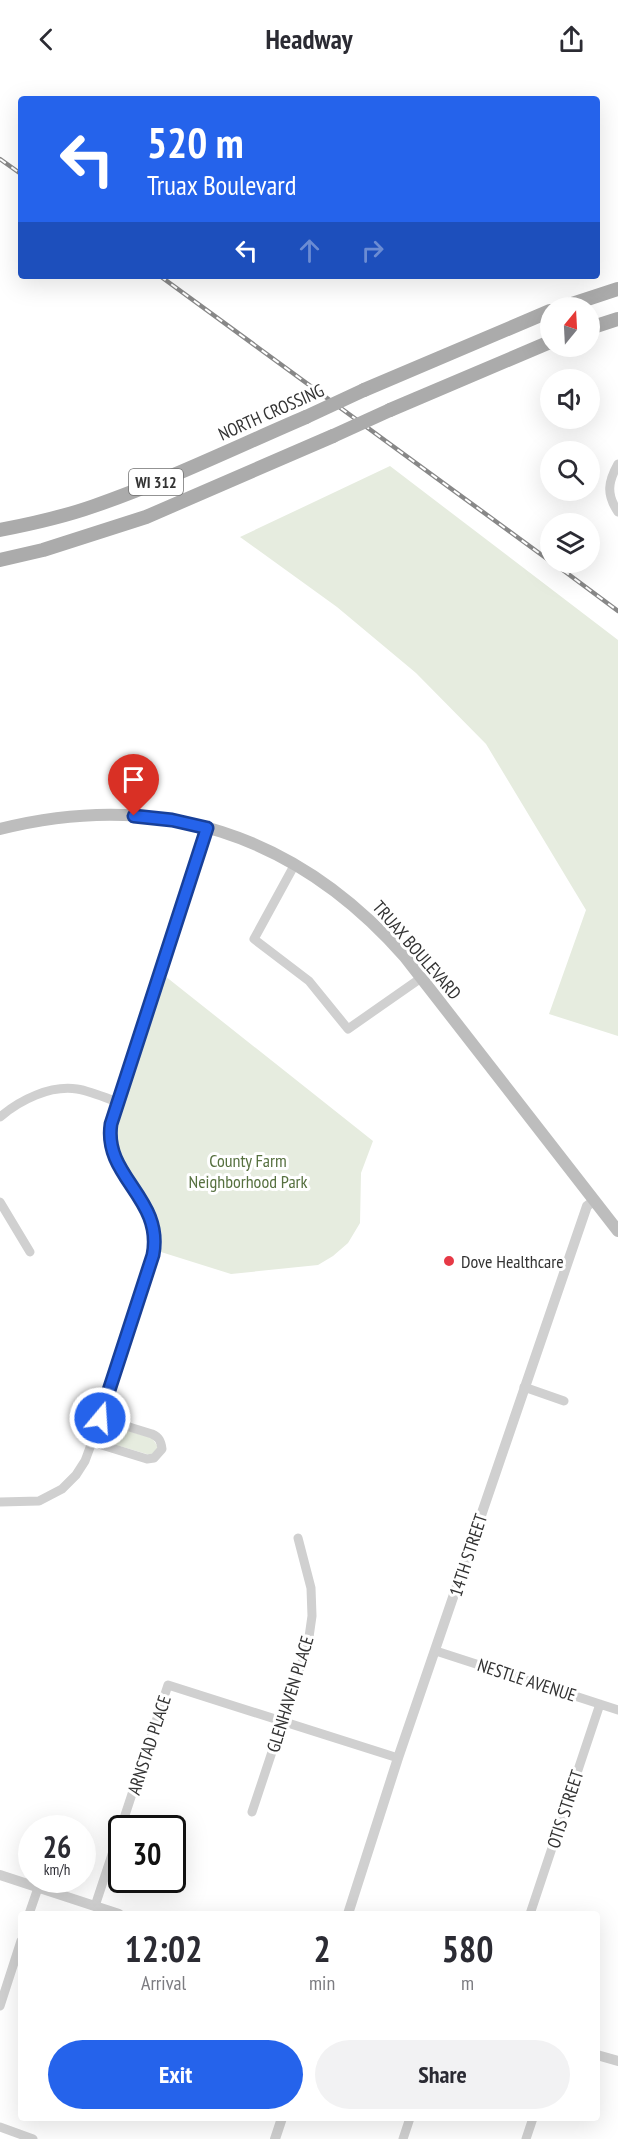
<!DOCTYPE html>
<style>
:root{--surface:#fff;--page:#f2f2f3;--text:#2b2b33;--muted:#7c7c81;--accent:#2563eb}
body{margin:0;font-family:"PT Sans Narrow",sans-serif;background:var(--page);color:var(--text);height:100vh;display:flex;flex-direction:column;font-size:22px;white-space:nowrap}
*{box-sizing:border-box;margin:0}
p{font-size:20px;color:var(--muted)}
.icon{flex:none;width:33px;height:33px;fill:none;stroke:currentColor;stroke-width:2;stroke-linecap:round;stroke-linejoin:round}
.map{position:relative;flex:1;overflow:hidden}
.details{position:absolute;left:18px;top:1833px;width:582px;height:210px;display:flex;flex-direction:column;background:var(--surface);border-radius:6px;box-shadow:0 6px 24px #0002}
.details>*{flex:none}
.banner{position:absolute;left:18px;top:18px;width:582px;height:183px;border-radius:6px;box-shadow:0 6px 24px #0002;background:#2563eb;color:#fff;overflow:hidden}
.needle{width:39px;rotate:18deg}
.buttons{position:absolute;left:540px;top:219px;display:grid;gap:12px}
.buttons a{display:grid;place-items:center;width:60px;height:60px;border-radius:50%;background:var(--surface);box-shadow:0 6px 24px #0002;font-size:30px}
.speed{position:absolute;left:18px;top:1737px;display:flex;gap:12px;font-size:30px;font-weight:700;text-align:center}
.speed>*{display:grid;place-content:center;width:78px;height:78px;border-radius:50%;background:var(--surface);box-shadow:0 6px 24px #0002;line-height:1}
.speed small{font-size:15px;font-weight:400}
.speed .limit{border:3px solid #111;border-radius:9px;background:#fff;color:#111}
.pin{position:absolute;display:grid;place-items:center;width:51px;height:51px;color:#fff;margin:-62px -26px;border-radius:50% 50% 50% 0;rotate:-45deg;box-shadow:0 0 6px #0007}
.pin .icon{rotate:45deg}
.me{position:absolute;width:66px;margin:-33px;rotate:18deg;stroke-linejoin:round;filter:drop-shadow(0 0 4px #0008)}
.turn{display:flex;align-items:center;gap:21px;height:126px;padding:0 30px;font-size:27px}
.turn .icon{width:78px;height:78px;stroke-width:2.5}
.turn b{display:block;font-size:42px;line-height:51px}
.lanes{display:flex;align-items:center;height:57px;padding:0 30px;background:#0003;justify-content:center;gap:30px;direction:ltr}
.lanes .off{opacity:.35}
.eta{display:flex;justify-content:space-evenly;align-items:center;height:102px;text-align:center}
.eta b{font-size:36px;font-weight:600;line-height:42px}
.action{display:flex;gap:12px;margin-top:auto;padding:12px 30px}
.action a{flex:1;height:69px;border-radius:36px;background:var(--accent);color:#fff;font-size:24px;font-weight:600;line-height:69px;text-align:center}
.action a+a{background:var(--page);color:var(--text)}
header{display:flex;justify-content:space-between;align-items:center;height:78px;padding:0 30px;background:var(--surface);font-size:27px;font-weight:600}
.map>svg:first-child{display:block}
.green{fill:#e6ecdf}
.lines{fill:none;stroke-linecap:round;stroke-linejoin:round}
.minor{stroke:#d0d0d0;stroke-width:9}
.tertiary{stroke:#d0d0d0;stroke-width:10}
.secondary{stroke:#bdbdbd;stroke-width:12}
.primary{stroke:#ababab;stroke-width:14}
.rail-casing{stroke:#888;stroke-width:4.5}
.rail{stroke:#fff;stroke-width:2;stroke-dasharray:7;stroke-linecap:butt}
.primary-bridge{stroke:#ababab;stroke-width:14}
.route-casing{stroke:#184099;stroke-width:15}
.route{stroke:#2563eb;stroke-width:10}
.poi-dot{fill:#e63946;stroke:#fff;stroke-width:2}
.labels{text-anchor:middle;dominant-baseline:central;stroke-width:6;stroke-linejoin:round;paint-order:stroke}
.shield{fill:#fff;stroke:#707070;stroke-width:1.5}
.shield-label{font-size:16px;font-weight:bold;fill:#333}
.street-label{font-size:18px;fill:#333;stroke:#fff}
.park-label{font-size:18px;fill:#56703f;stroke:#fff}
.poi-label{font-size:18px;fill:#333;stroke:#fff;text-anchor:start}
</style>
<header><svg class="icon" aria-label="back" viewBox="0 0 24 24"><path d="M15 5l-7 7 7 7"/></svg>Headway<svg class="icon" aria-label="share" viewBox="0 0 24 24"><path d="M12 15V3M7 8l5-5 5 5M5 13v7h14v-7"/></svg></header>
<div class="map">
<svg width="618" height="2061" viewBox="0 0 618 2061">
<rect width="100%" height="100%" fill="#fff"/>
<path class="green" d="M 390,388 L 618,562 L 618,958 L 549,936 L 586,832 L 486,666 L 416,595 L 337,529 L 240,459 Z
M 165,898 L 373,1063 L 361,1095 L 360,1145 L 348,1165 L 333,1178 L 318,1187 L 231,1196 L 161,1174 C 170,1121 111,1096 117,1045 Z
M 111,1348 L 152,1360 L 158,1369 L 155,1374 L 150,1377 L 106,1364 L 108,1351 Z"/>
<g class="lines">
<path class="minor" d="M 618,386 C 608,404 606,416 618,434
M 295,786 L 254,861 L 309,903 L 348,951 L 421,900
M 0,1039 C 20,1022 50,1007 77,1011 C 90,1013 104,1019 117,1024
M 0,1124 L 30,1174
M 524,1309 L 564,1323
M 92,1364 L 147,1381 L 154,1380 L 162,1371 C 161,1363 159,1359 152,1356 L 100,1340
M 0,1424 L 39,1423 L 62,1411 L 76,1397 L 85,1383 L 92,1364 L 153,1177 C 163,1126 117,1108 110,1065 C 108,1055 111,1046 113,1036 L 207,750
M 436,1573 L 618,1632
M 252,1734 L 308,1566 L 312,1538 L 311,1510 L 298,1460
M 95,1828 L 168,1607 L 398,1680
M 29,1836 L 38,1810
M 530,1836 L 600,1626
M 0,1928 L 21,1863
M 0,2049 L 33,2061
M 403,2061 L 410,2040
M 526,2061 L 533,2040"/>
<path class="tertiary" d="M 0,1797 L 119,1836
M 348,1836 L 398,1680 L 587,1128 L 594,1123
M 597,1977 L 618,1983
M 275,2061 L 282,2040"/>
<path class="secondary" d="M 0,751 C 159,711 297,756 405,879 L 618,1153"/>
<path class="primary" d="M 560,230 L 618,211
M 590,250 L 618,241
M 364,312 L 550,233
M 390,332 L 550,264
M 0,452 C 31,446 63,439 94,428 C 166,403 236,369 306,339
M 0,482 L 43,472 L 146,439 L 333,358"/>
<defs>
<path id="rail" d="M 0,81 L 21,96
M 160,198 L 550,483
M 552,484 L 618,533"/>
</defs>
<use href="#rail" class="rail-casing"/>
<use href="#rail" class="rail"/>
<path class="primary-bridge" d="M 306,339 L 364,312
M 333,358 L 390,332"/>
</g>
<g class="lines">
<defs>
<path id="route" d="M 100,1340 L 153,1177 C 164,1120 103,1099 111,1046 L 207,750 L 172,742 L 134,738"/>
</defs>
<use href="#route" class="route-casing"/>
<use href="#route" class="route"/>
</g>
<circle class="poi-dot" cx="449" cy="1183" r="6"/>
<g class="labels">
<rect class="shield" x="129" y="391" width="54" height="26" rx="4.5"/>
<g class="shield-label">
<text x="156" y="404">WI 312</text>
</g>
<g class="street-label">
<text transform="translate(271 334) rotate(-24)">NORTH CROSSING</text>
<text transform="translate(417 872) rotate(49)">TRUAX BOULEVARD</text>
<text transform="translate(468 1477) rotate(-72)">14TH STREET</text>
<text transform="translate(527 1602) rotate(18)">NESTLE AVENUE</text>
<text transform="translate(290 1616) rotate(-73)">GLENHAVEN PLACE</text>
<text transform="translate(149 1667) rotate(-72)">ARNSTAD PLACE</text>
<text transform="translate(565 1731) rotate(-72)">OTIS STREET</text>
</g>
<g class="park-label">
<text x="248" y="1082">County Farm<tspan x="248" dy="21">Neighborhood Park</tspan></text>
</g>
<g class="poi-label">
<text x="461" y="1183">Dove Healthcare</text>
</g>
</g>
</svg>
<div class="buttons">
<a><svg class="needle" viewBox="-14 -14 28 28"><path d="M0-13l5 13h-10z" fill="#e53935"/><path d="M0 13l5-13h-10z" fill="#7c7c81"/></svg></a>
<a><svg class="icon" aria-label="sound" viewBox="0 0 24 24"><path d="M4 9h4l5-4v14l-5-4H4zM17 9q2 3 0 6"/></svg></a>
<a><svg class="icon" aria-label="search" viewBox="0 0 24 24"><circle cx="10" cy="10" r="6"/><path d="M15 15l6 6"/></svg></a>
<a><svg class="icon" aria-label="layers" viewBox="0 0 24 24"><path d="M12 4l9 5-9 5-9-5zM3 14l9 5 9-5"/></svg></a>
</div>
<div class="speed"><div>26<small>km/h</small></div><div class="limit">30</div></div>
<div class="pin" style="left:134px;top:738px;background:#d93025"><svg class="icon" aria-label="arrive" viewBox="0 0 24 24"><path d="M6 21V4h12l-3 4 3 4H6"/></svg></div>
<svg class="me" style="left:100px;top:1340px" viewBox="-20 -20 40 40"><circle r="17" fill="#2563eb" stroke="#fff" stroke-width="3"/><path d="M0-11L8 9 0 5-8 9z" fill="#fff"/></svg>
<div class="banner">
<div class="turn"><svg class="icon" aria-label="left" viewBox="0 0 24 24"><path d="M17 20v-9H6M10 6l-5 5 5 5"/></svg><div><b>520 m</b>Truax Boulevard</div></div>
<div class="lanes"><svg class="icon" aria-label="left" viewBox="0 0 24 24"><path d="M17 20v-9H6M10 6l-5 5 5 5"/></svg><svg class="icon off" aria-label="ahead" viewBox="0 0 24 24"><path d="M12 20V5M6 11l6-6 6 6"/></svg><svg class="icon off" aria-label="right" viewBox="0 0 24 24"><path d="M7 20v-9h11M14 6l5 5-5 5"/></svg></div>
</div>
<section class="details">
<div class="eta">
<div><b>12:02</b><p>Arrival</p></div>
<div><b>2</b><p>min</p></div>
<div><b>580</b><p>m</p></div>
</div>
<div class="action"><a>Exit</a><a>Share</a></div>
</section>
</div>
